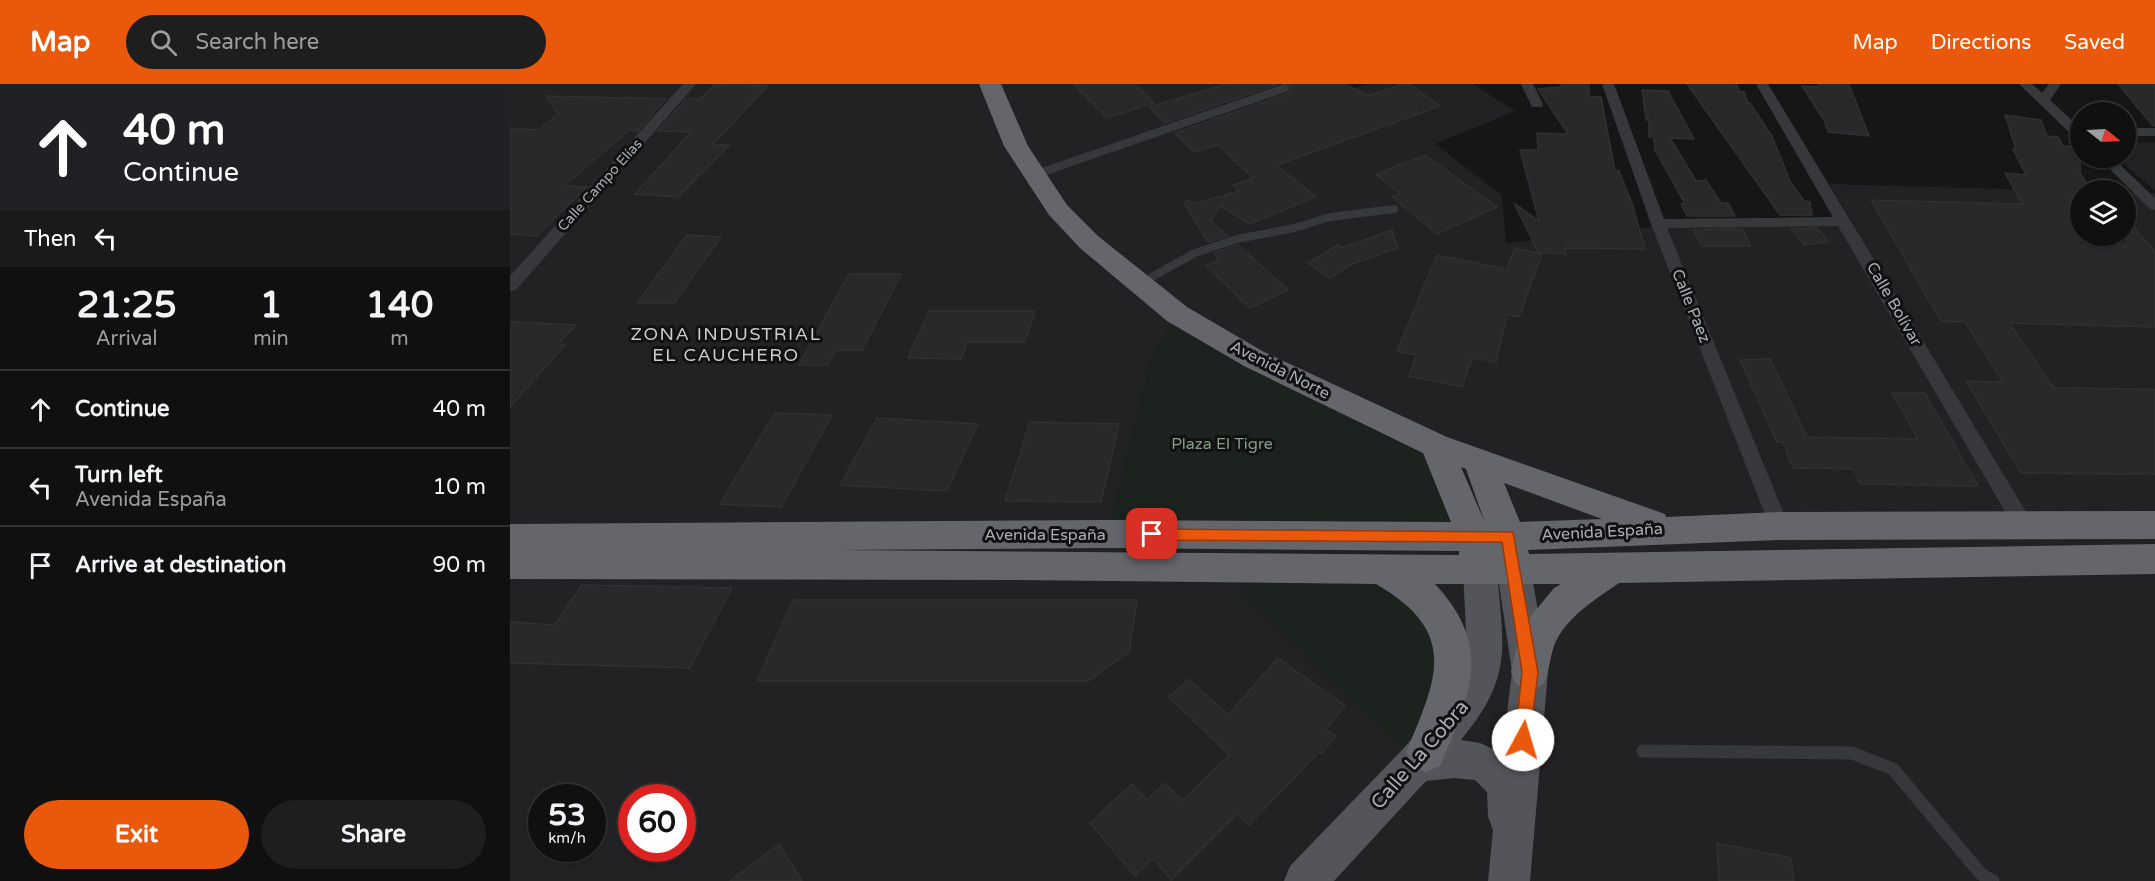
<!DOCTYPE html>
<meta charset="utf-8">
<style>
:root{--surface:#101011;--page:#1e1e1f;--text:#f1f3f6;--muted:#9c9d9f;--line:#303031;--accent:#ea580c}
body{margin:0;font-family:"Varela Round",sans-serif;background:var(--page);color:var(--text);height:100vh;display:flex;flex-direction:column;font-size:22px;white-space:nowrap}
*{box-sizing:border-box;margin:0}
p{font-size:20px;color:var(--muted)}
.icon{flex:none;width:33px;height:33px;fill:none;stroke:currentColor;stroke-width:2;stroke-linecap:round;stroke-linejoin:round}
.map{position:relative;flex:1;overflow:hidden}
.drawer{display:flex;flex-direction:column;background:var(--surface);width:510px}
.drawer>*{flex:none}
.guide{background:#202124;color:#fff;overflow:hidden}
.needle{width:39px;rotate:108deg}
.tools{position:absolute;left:1560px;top:18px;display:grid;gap:12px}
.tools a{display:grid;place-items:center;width:66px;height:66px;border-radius:50%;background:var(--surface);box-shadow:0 2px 4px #0004,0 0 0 2px var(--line);font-size:30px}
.speed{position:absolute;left:18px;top:700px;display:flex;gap:12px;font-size:30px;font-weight:700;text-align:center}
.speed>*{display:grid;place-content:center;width:78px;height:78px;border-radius:50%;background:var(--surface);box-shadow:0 2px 4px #0004,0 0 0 2px var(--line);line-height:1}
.speed small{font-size:15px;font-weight:400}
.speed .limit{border:9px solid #d22;background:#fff;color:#111}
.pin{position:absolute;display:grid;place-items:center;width:51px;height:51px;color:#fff;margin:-26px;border-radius:12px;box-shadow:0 3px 9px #0006}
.me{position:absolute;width:66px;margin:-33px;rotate:6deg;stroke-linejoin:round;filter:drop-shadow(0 0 4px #0008)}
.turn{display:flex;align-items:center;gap:21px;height:126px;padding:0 24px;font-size:27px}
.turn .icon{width:78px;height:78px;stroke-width:2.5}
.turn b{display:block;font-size:42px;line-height:51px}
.then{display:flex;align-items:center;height:57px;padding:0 24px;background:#0003;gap:12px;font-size:22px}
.eta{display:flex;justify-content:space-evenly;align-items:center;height:102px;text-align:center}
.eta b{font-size:36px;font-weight:800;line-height:42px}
.cta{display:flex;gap:12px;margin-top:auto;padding:12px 24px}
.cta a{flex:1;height:69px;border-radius:36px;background:var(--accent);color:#fff;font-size:24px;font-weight:800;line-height:69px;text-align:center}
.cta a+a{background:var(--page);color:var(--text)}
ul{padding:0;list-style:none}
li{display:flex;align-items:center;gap:18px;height:78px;padding:0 24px;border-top:2px solid var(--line)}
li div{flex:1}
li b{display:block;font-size:22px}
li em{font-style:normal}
header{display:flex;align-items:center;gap:36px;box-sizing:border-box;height:84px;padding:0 30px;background:var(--accent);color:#fff}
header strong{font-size:28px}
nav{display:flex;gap:33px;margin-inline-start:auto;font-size:21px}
.search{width:420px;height:54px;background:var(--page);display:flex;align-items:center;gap:15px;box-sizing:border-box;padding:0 21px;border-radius:33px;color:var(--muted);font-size:22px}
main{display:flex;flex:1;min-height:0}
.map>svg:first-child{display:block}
.built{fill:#222224;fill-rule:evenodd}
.green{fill:#1c221d}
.building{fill:#29292b;stroke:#303033;stroke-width:1.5}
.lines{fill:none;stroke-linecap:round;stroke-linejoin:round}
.lane-far1{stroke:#37383c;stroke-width:8}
.lane{stroke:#37383c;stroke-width:13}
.street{fill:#37383c;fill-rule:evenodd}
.primary{fill:#54555a;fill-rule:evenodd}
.highway{fill:#64666c;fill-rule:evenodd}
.route{fill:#ea580c;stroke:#983908;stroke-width:1.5}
.labels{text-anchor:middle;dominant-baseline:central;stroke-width:6;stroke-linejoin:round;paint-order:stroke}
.far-street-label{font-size:14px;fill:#a9adb6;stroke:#111112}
.street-label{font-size:16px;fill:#a9adb6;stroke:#111112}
.park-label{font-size:16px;fill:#839e85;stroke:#111112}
.neighbourhood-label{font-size:18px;letter-spacing:1.5px;fill:#caccd2;stroke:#111112}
.near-street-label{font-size:20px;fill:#a9adb6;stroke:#111112}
</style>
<header>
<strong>Map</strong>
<div class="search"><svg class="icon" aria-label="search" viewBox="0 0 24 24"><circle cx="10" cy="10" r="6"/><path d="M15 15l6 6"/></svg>Search here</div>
<nav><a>Map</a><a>Directions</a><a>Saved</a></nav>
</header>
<main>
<section class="drawer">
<div class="guide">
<div class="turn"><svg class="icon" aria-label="ahead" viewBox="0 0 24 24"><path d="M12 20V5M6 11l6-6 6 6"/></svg><div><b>40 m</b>Continue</div></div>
<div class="then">Then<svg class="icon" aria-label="left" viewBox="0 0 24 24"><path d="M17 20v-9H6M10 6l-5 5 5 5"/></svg></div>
</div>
<div class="eta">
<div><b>21:25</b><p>Arrival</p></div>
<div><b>1</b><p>min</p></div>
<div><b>140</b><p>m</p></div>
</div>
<ul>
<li><svg class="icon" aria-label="ahead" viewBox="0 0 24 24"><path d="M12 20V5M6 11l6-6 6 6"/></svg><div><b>Continue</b></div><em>40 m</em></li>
<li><svg class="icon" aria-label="left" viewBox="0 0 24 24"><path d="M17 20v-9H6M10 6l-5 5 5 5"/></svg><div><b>Turn left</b><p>Avenida España</p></div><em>10 m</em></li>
<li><svg class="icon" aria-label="arrive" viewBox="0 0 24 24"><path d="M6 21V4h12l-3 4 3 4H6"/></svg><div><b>Arrive at destination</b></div><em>90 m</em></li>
</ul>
<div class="cta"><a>Exit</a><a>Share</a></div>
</section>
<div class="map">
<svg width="1645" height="797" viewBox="0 0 1645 797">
<rect width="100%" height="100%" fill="#161617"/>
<path class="built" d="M 0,0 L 825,0 L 835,7 L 857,0 L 963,0 L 1005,27 L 925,60 L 992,111 L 996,159 L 1143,143 L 1342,139 L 1319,100 L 1570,107 L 1570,152 L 1616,152 L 1616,108 L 1645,109 L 1645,797 L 0,797 ZM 32,714 L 82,714 L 82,765 L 32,765 ZM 122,714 L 172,714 L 172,765 L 122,765 Z
M 1645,58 L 1645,107 L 1607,74 L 1616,74 L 1616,59 Z"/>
<path class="green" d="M 667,230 L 926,361 L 964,453 L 596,450 L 641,273 Z
M 759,484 L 871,485 L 943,564 L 906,680 L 729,508 Z"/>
<path class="building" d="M 205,0 L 258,2 L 202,61 L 219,61 L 168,113 L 125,110 L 181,48 L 148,47 L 176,15 L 190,15 Z
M 563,0 L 624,0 L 644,19 L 597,34 Z
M 717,0 L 768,0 L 655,39 L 639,23 Z
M 779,0 L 835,0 L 858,12 L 893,0 L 899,0 L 930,22 L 767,81 L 806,113 L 742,139 L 738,139 L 711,122 L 700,136 L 718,152 L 698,158 L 674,119 L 678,116 L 682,120 L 730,107 L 723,101 L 743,94 L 708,61 L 684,68 L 665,49 L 777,10 L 781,6 Z
M 1050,0 L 1079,0 L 1079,12 L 1091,13 L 1105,87 L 1109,87 L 1122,119 L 1135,165 L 1055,164 L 1056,170 L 1028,168 L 1004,119 L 1029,137 L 1010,66 L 1028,66 L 1027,49 L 1058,50 L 1028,5 L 1051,3 Z
M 1177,0 L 1226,0 L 1230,8 L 1234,8 L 1238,19 L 1240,19 L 1262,52 L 1280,97 L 1294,117 L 1300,118 L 1302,131 L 1270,131 Z
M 1308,0 L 1339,0 L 1359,52 L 1318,48 L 1314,36 L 1292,2 L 1309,3 Z
M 1608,0 L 1645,0 L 1645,42 L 1643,42 Z
M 1132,6 L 1158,7 L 1184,55 L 1160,54 L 1186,97 L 1196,96 L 1211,119 L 1218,119 L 1225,132 L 1177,132 L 1171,120 L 1175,120 L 1145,66 L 1144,54 L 1139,53 L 1139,36 L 1136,36 Z
M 36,12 L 156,15 L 128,47 L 119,46 L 54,102 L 77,103 L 26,152 L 0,150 L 0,44 L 29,46 L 48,30 Z
M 1495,31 L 1531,36 L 1537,52 L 1548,53 L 1553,62 L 1565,63 L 1570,72 L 1570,89 L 1581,106 L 1570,106 L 1570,152 L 1607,152 L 1616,165 L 1616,134 L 1645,168 L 1645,243 L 1499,239 L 1544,304 L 1645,305 L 1645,390 L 1511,389 L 1456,297 L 1493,298 L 1455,238 L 1431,237 L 1361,116 L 1512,120 L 1495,89 L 1516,91 L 1503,65 L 1506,65 Z
M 915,71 L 987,123 L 927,150 L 882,113 L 890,110 L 866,90 Z
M 1307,144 L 1318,158 L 1294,161 L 1281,145 Z
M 1232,145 L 1241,162 L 1191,162 L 1184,146 Z
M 882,146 L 888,164 L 842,180 L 820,194 L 798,179 L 828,161 L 832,164 Z
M 177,151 L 211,153 L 164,219 L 127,219 Z
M 728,161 L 778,206 L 740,224 L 696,182 L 709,176 L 704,169 Z
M 1005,164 L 1032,170 L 1009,233 L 997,231 L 986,278 L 962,274 L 952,303 L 899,292 L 906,271 L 887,267 L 927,171 L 997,185 Z
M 339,190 L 391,190 L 352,266 L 326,266 L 318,281 L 289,281 Z
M 419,227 L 525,227 L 515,258 L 457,258 L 451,275 L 398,274 Z
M 0,238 L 66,241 L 48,260 L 55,261 L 0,323 Z
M 1260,275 L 1297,353 L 1408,355 L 1382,309 L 1415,309 L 1468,402 L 1350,400 L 1344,385 L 1283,384 L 1273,358 L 1267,358 L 1230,276 Z
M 265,329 L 322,331 L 271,423 L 210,420 Z
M 367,334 L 468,340 L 437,407 L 330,401 Z
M 520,338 L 609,340 L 591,418 L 495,417 Z
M 72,501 L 222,504 L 180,584 L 0,579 L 0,538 L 45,541 Z
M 283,516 L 627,516 L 619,568 L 578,597 L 247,597 Z
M 768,574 L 835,622 L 816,645 L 826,652 L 812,669 L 809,668 L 739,741 L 727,730 L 661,796 L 643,774 L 625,792 L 580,739 L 622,700 L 637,716 L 655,699 L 672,717 L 719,671 L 659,613 L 679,595 L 718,631 Z
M 1207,759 L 1281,774 L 1284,797 L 1209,797 Z
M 269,760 L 292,797 L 220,797 Z"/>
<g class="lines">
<path class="lane-far1" d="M 524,91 L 775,4
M 629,200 L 685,169 L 727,155 L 784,144 L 820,133 L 884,125"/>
<path class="lane" d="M 1133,667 L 1342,669 L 1383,685 L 1471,790 L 1483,797"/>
<path class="street" d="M 173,0 L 186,0 L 6,206 L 0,207 L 0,192 Z
M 1011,0 L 1023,0 L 1033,20 L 1032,23 L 1022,23 Z
M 1092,0 L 1104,0 L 1154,135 L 1323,133 L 1246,0 L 1258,0 L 1521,436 L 1524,442 L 1521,448 L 1514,450 L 1507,448 L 1328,142 L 1157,144 L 1279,442 L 1276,448 L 1269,450 L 1262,448 L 1141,140 Z
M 1509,0 L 1522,0 L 1532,9 L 1539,0 L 1551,0 L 1540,16 L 1570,44 L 1570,55 L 1565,54 Z
M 1616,44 L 1645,44 L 1645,52 L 1616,52 Z
M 1589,74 L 1603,74 L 1645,114 L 1645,126 L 1640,125 Z"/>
<path class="primary" d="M 970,472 L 982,476 L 987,486 C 993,564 1004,592 951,656 L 970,659 L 992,669 L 1002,588 L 987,486 L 992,476 L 1004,472 L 1016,476 L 1021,486 L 1038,588 L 1020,797 L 978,797 L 983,746 L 978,732 L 977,708 L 965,696 L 944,694 L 916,697 L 824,797 L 774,797 L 780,782 L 892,666 L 944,608 L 951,595 L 957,568 L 953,486 L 958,476 Z"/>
<path class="highway" d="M 469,0 L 491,0 L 518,62 L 557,121 L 588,152 L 677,223 L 754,268 L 937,353 L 1155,430 L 1156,433 L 1269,428 L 1645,427 L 1645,455 L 1269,456 L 1018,466 L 1019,470 L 1645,460 L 1645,490 L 1109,499 C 1086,515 1061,530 1047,555 C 1040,568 1040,586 1034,600 L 1020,606 L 1006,600 L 1001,588 L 1010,550 L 1016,538 L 1044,504 L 1051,500 L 925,500 C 984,563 960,612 930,682 L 916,688 L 902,682 L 896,668 C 928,593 949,548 866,500 L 502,496 L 0,495 L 0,440 L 596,436 L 941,438 L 913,369 L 734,282 L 657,237 L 570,164 L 539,131 L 494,62 ZM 951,383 L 956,385 L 975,439 ZM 994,399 L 1092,435 L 1010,438 ZM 596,464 L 949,467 L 949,471 L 329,466 Z"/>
</g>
<path class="route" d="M 642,445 L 1003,448 L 1028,588 L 1019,662 L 1013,664 L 1007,662 L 1005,656 L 1012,588 L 992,458 L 642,456 L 637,455 L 635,450 L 637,446 Z"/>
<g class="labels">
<g class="far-street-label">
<text transform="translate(90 101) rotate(-48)">Calle Campo Elías</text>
</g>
<g class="street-label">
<text transform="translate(1384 220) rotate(60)">Calle Bolívar</text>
<text transform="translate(1181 222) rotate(68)">Calle Paez</text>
<text transform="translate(770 286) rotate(27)">Avenida Norte</text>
<text transform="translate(1092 448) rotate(-3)">Avenida España</text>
<text x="535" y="451">Avenida España</text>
</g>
<g class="park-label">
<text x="712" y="360">Plaza El Tigre</text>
</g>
<g class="neighbourhood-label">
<text x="216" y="250">ZONA INDUSTRIAL<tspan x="216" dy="21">EL CAUCHERO</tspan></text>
</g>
<g class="near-street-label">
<text transform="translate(910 671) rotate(-49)">Calle La Cobra</text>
</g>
</g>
</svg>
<div class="tools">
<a><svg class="needle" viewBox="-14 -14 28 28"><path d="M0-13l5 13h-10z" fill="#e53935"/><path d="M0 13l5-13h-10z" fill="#9c9d9f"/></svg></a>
<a><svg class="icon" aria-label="layers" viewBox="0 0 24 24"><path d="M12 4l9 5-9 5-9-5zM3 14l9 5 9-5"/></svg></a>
</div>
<div class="speed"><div>53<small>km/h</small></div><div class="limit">60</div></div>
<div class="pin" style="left:642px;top:450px;background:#d93025"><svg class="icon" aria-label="arrive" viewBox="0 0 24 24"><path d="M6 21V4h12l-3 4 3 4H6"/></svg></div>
<svg class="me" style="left:1013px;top:656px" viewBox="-20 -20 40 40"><circle r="19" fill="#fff"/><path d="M0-13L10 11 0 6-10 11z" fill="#ea580c"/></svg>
</div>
</main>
